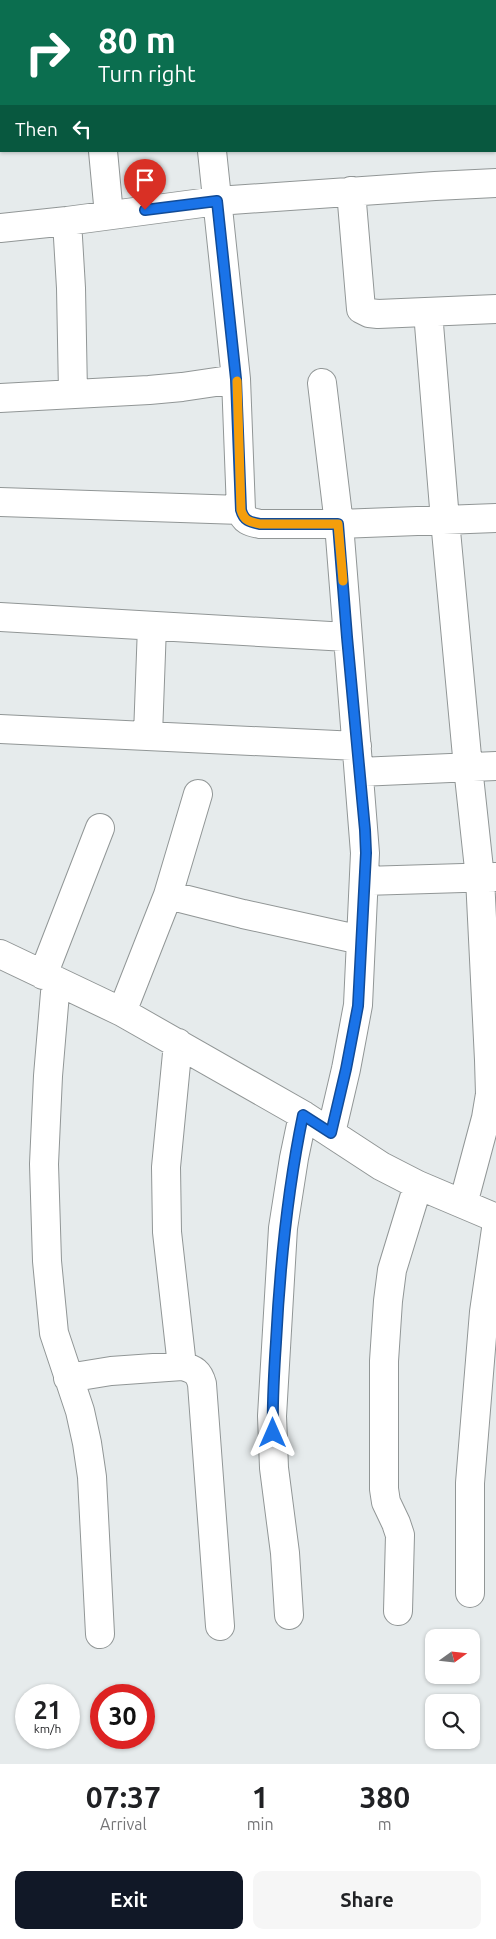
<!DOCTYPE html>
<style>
:root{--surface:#fff;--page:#f6f6f6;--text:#202124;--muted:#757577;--accent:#111827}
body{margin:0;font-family:Ubuntu,sans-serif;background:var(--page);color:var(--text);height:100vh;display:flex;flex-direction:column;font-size:19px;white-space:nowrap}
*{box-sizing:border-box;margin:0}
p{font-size:16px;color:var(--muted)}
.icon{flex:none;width:28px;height:28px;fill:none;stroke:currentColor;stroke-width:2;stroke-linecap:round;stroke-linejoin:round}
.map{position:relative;height:1764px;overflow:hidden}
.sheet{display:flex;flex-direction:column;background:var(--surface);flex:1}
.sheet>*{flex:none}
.banner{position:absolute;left:0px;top:0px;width:496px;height:152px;box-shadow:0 1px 4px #0004;background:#0b6e4f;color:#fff;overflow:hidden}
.needle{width:32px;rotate:75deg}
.buttons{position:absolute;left:425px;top:1629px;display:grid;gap:10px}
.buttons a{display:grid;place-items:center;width:55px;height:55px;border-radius:10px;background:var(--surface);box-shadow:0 1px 4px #0004;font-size:25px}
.speed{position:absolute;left:15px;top:1684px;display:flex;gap:10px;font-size:25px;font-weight:700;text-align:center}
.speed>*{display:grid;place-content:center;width:65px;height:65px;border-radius:50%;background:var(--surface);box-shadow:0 1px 4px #0004;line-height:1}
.speed small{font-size:12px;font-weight:400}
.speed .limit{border:8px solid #d22;background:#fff;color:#111}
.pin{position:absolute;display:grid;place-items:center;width:42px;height:42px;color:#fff;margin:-51px -21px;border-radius:50% 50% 50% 0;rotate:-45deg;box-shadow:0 0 5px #0007}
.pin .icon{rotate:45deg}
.me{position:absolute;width:55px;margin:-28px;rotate:0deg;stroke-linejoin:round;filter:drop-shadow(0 0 4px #0008)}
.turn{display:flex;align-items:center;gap:18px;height:105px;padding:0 15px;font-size:22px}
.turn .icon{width:65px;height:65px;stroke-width:2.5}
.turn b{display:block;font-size:35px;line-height:42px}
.then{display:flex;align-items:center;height:48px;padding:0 15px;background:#0003;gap:10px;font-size:19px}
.eta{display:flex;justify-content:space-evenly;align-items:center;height:85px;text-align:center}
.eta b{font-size:30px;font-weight:700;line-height:35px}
.action{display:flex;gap:10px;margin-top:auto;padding:10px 15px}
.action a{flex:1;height:58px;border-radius:10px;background:var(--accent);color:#fff;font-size:20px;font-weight:700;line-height:58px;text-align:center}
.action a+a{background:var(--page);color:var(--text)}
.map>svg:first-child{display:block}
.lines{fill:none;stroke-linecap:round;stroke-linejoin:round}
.minor-casing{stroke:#919696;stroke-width:30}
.minor{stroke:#fff;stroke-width:28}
.route-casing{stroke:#114b97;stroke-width:12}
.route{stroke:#1a73e8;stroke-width:9}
.slow{stroke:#f59e0b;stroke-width:9}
</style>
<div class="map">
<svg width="496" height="1764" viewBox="0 0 496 1764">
<rect width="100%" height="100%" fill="#e6ebec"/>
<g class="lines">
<defs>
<path id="minor" d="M 194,0 L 195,1
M 73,1 L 92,0
M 0,6 L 1,6
M 495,78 L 496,78
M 103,151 L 109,215
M 212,151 L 236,379 L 241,510 C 244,521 250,522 260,524 L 339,524 L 496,518
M 351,191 L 361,309 L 369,313 L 378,314 L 496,309
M 67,221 L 71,288 L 73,393
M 0,228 L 67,221 L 217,201 L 435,186 L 496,183
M 428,312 L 445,520 L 468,767 L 480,878 L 489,1060 L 490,1094 L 486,1118 L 463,1204
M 322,383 L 339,524 L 365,853 L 358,1005 L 346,1069 L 331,1133
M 0,398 L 149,390 L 182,387 L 236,379
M 0,502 L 241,510
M 0,617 L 347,637
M 0,729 L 357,746
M 148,735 L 152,626
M 359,772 L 496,766
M 364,881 L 496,877
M 168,895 L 243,914 L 361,940
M 0,954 L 122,1012 L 303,1115 L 381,1166 L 418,1185 L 496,1218
M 43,975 L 100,828
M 56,981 L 48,1076 L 44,1164 L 47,1261 L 54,1333 L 80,1411 L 87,1443 L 92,1477 L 100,1634
M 122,1012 L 168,895 L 198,794
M 178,1043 L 166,1167 L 167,1232 L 182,1366
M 68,1378 L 111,1371 L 182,1366 C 194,1369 199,1372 202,1384 L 220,1626
M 470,1593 L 470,1483 L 484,1312 L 496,1229
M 398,1611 L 400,1535 L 396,1523 L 386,1502 L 384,1489 L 384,1361 L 388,1301 L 392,1270 L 418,1185
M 289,1615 L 285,1553 L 274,1468 L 272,1416 L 283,1228 L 294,1158 L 303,1115"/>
</defs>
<use href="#minor" class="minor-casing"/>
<use href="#minor" class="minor"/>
</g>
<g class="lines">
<defs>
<path id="route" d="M 145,210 L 217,201 L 236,379 L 241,510 C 244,521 250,522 260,524 L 338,524 L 347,637 L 365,830 L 366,853 L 358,1006 L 346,1069 L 331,1133 L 303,1115 C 287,1192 280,1264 276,1342 C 274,1372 272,1403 273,1433"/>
</defs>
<use href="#route" class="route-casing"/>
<use href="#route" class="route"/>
<path class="slow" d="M 237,381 L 241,510 C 244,521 250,522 260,524 L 338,524 L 343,581"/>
</g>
</svg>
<div class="buttons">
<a><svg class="needle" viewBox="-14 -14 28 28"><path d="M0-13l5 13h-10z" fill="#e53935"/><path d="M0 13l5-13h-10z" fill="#757577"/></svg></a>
<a><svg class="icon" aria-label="search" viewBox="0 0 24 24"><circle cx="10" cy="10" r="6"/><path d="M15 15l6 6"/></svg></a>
</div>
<div class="speed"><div>21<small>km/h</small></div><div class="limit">30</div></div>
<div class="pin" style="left:145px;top:210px;background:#d93025"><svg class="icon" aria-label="arrive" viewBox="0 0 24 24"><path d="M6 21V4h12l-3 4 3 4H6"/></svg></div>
<svg class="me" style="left:273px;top:1433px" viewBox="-20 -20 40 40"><path d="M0-17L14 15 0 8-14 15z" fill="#1a73e8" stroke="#fff" stroke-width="4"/></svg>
<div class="banner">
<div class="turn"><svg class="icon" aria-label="right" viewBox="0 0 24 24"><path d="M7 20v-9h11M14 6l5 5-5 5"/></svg><div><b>80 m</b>Turn right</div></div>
<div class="then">Then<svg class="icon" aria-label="left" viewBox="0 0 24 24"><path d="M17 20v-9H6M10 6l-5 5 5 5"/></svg></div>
</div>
</div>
<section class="sheet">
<div class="eta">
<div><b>07:37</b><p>Arrival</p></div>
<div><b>1</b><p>min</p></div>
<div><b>380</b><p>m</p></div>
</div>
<div class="action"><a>Exit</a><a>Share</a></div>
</section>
